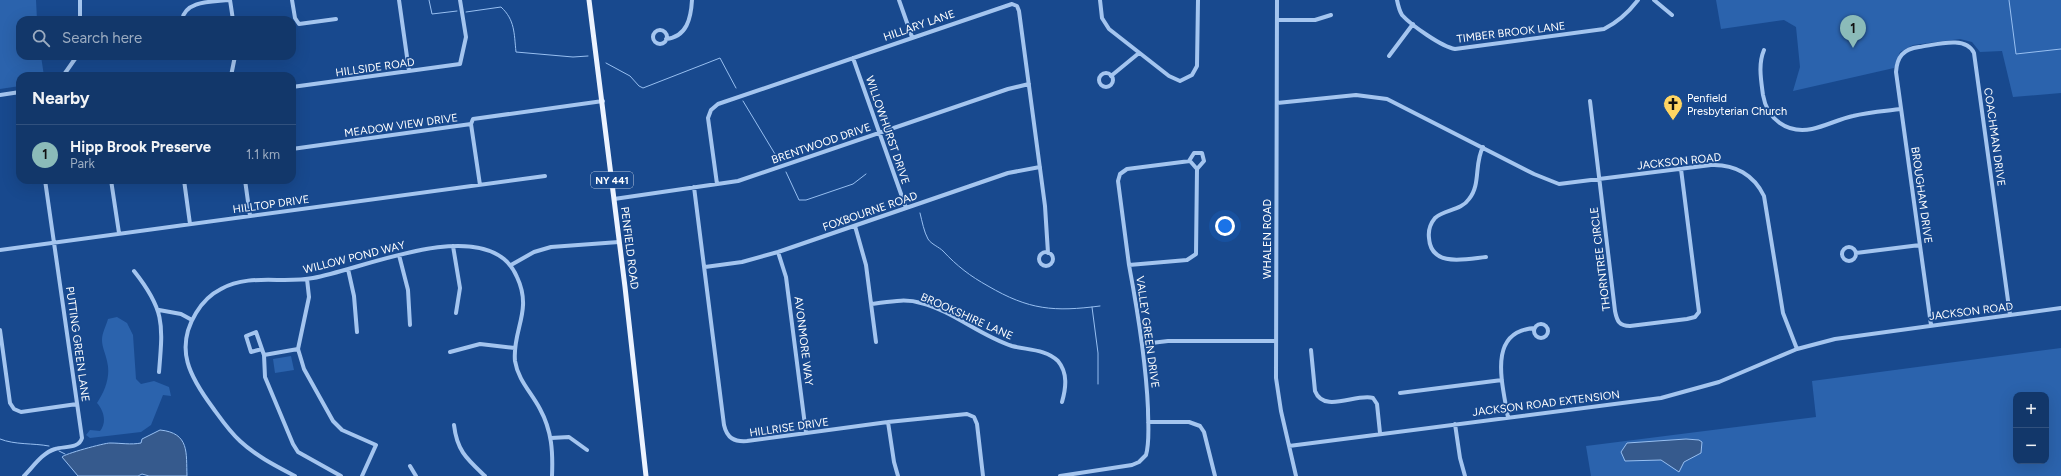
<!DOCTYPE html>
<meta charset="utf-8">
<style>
body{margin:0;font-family:Figtree,sans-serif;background:#1b3f70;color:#f1f3f6}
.controls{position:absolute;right:12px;bottom:12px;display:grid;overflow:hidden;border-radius:8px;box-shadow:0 4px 16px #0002}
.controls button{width:36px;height:36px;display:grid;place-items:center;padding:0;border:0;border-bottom:1px solid #31517e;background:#12376a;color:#f1f3f6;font:20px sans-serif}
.you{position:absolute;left:1225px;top:226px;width:14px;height:14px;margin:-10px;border:3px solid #fff;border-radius:50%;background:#1a73e8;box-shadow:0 0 0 6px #1a73e833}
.badge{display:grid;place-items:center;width:26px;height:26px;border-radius:50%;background:#8bbbb9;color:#111;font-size:13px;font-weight:700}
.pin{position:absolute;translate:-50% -33px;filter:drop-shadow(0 1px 2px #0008)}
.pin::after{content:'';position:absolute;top:21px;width:14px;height:12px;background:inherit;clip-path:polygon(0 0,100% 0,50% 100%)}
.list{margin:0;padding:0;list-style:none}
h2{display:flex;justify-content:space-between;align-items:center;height:52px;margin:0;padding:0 16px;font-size:17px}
h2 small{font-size:13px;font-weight:400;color:#9cacc1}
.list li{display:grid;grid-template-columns:26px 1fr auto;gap:12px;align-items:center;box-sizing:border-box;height:60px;padding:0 16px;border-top:1px solid #31517e}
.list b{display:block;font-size:15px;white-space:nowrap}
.list p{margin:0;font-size:13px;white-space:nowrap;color:#9cacc1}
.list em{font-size:13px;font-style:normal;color:#9cacc1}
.icon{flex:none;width:22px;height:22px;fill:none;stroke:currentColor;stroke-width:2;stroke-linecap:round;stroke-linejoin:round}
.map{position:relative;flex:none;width:2061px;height:476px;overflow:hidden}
.search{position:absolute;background:#12376a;box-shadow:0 4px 16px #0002;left:16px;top:16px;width:280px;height:44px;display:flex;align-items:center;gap:10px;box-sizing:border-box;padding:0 14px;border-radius:12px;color:#9cacc1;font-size:15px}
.panel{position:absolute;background:#12376a;box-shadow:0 4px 16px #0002;left:16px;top:72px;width:280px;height:112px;border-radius:12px}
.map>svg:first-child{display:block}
</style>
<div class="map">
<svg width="2061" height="476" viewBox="0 0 2061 476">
<rect width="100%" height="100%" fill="#18498e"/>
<path fill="#2b63ad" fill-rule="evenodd" d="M0,0H36L37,20H20V56H41L44,76H20V86L0,89Z
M1716,0H2061V93L2013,97L2002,51L1980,52L1972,42L1960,39L1913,45L1900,52L1894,68L1793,91L1800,67L1796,27L1784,20L1721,29Z
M117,317L127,323L133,335L136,379L141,384L154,381L169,387L171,396L163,395L151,425L141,432L90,438L86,435L90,430L100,431C107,422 104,411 97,403C105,391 111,376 107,361C106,355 102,347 102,340C102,333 106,326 108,319Z
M2061,348V476H1591L1586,446L1816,417L1812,381ZM2016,395H2046V461H2016Z
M291,356L294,370L275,373L273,359Z"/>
<path fill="#365a8d" stroke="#97bff1" d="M160,430C190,433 186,453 187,476H149L142,474L138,476H78L62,457C64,454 104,443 110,443C121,443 131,445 141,443L142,439Z
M1686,439L1699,440L1702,442L1701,453L1684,462L1679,472L1661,460L1625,461L1621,452L1627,443Z"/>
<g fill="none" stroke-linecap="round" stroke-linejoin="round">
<path stroke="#97bff1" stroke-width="1" d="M429,0L432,14L457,11
M2009,0L2016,54L2061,49
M466,12L501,7C515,20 514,33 516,52L573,57L588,56
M606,63L630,76L639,86L643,88L720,58L736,88
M743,101L778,159
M786,172L799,200H806L853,184L866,174
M920,213C922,221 924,232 928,239C931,244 939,247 943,251C957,266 970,276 988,286C1029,310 1054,312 1100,306
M1092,307L1098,353V384
M0,439C15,445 33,443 49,446
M59,451L65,454"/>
<path stroke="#a4c5ef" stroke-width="4" d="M230,0L233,20
M292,0L295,18L299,24L336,19
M399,0L409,71
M899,0L912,37
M1100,0L1102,18L1109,29L1169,76L1180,81L1192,75L1197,66L1198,0
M1277,0L1276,378L1281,411L1296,476
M1397,0C1398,5 1399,10 1402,15C1411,25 1442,47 1455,49L1604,29C1618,22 1628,13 1638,0
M1654,0L1672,15
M80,20V0
M182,20C185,0 213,2 229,0
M1277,20H1315L1331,15
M653 37a7 7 0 1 1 14 0a7 7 0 1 1-14 0Z
M666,39C687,37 691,18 692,0
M1764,50C1758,64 1761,80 1763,95C1767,119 1787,134 1812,129C1826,126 1839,119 1853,116C1868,112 1885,111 1901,109
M1389,56L1413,24
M853,58L906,208
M1099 80a7 7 0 1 1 14 0a7 7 0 1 1-14 0Z
M63,76L77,56
M231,76L235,56
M1111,76L1139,53
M292,87L460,64L466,37L460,0
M0,95L20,92
M1590,101L1615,311C1617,321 1619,326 1630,326L1687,319L1695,317L1699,312L1681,169
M1277,103L1356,95L1387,99L1534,174L1559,184L1711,165C1735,164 1754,175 1764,196L1783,313L1797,349
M1483,147C1474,163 1481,185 1469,199C1461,211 1445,209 1435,218C1430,224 1428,230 1429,238C1431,268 1466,259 1486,257
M292,149L471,124
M1189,161L1194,153H1202L1204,161L1197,169
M1190,161L1197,169L1196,254L1187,260L1129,265L1118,181L1120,174L1127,169Z
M111,180L119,233
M184,180L190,224
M245,180L250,216
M717,184L708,118L711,110L718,104L1012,4L1017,6L1019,11L1045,206L1048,253
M480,185L471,124L473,119L603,101
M694,187L724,425C727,438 734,442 747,441L888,422L967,414L974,417L977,424L983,476
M614,199L738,181L1008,89L1029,84
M855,226L866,265L876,342
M453,246L460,288L456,313
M1842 254a7 7 0 1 1 14 0a7 7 0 1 1-14 0Z
M0,250L545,176
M778,252L786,277L806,433
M1039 259a7 7 0 1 1 14 0a7 7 0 1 1-14 0Z
M1856,253L1920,245
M399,255L408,290L410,325
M511,265L534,252L551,247L619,242
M705,267L742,262L778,252L1008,173L1040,167
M348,269L354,296L357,332
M134,271C165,310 163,324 159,372
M307,279L309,297L298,349L304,369L333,421L342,430L376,445L362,476
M872,304C888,302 905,298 921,303C953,311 980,336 1012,346C1027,350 1046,349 1058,361C1068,373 1066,388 1062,402
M159,310L181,314L192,320
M1534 331a7 7 0 1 1 14 0a7 7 0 1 1-14 0Z
M1931,325L1896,72C1897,57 1903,49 1919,47C1935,45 1966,35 1974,53L2010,315
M0,330L10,403L14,409L21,412L77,404
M1143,344L1168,341H1275
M262,349L251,352L246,336L256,332L264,355
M298,349L264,355L265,377L293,444L298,452L341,476
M1311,350L1315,391C1324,414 1356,393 1373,398L1377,404L1380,433
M450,352L480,344L515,348
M1400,393L1502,380
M1508,418C1503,385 1486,331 1535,328
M888,422L894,462L898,476
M1148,422H1189L1200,426L1204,432L1215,476
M1455,424L1460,458L1465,476
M454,425C457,451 467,459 485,476
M551,438L569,437L587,450
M1289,446L1661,398L1719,382L1797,349L1835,339L2061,308
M410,466L416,476
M24,476C33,467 42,453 55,449C64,446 79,449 82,438L45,180
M295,476C276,466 256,456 240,441C229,431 221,419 213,408C190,377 174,349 196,313C202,303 211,294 221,289C249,273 283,284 313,278C362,269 461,224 504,259C510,264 514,270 517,277C533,311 512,330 515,361C518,380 531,392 540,409C552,431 553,452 552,476
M1060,476L1132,465L1139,462L1146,455C1150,441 1148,424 1148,409C1146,361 1138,313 1129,265"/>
<path stroke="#ecf3ff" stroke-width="5" d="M589,0L625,287L646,476"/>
</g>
<defs>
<g id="church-pin" transform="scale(1)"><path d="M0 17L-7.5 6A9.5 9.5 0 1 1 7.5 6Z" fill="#ffd562" stroke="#18498e"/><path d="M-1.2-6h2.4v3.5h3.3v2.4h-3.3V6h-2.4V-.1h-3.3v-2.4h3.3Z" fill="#111"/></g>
</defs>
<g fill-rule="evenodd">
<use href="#church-pin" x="1673" y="104"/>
</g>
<g text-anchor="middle" stroke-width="3.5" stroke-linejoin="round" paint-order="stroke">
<rect fill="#18498e" stroke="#bac8dd" stroke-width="1" x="591" y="172" width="42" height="16" rx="3"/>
<g font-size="10" font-weight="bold" fill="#fff">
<text x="612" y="184">NY 441</text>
</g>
<g font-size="11" fill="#fff" stroke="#18498e">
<text transform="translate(919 25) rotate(-19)" y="4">HILLARY LANE</text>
<text transform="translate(1511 32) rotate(-7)" y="4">TIMBER BROOK LANE</text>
<text transform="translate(375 67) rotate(-8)" y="4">HILLSIDE ROAD</text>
<text transform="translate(401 125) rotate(-8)" y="4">MEADOW VIEW DRIVE</text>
<text transform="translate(888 130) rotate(71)" y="4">WILLOWHURST DRIVE</text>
<text transform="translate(1995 137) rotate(82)" y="4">COACHMAN DRIVE</text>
<text transform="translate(821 143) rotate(-19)" y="4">BRENTWOOD DRIVE</text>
<text transform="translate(1679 161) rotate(-6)" y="4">JACKSON ROAD</text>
<text transform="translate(1922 195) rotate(82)" y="4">BROUGHAM DRIVE</text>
<text transform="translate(271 204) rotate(-8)" y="4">HILLTOP DRIVE</text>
<text transform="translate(870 211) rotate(-19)" y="4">FOXBOURNE ROAD</text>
<text transform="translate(1267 239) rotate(-90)" y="4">WHALEN ROAD</text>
<text transform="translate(630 248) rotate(83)" y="4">PENFIELD ROAD</text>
<text transform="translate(354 257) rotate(-14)" y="4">WILLOW POND WAY</text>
<text transform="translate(1600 259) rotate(-97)" y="4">THORNTREE CIRCLE</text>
<text transform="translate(1971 311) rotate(-7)" y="4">JACKSON ROAD</text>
<text transform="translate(967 316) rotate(24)" y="4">BROOKSHIRE LANE</text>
<text transform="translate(1148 332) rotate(82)" y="4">VALLEY GREEN DRIVE</text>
<text transform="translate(804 341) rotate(83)" y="4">AVONMORE WAY</text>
<text transform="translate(78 344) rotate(82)" y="4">PUTTING GREEN LANE</text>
<text transform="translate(1546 403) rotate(-7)" y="4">JACKSON ROAD EXTENSION</text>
<text transform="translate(789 427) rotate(-8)" y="4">HILLRISE DRIVE</text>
</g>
<g font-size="11" fill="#fff" stroke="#18498e" text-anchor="start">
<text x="1687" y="102">Penfield<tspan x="1687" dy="13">Presbyterian Church</tspan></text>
</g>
</g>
</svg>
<div class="controls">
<button>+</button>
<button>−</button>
</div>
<div class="you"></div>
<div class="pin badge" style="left:1853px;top:48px">1</div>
<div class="search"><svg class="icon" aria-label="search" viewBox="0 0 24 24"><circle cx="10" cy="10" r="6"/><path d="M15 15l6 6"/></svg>Search here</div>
<section class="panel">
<h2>Nearby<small></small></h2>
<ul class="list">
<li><span class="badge">1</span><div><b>Hipp Brook Preserve</b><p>Park</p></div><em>1.1 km</em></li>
</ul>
</section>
</div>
